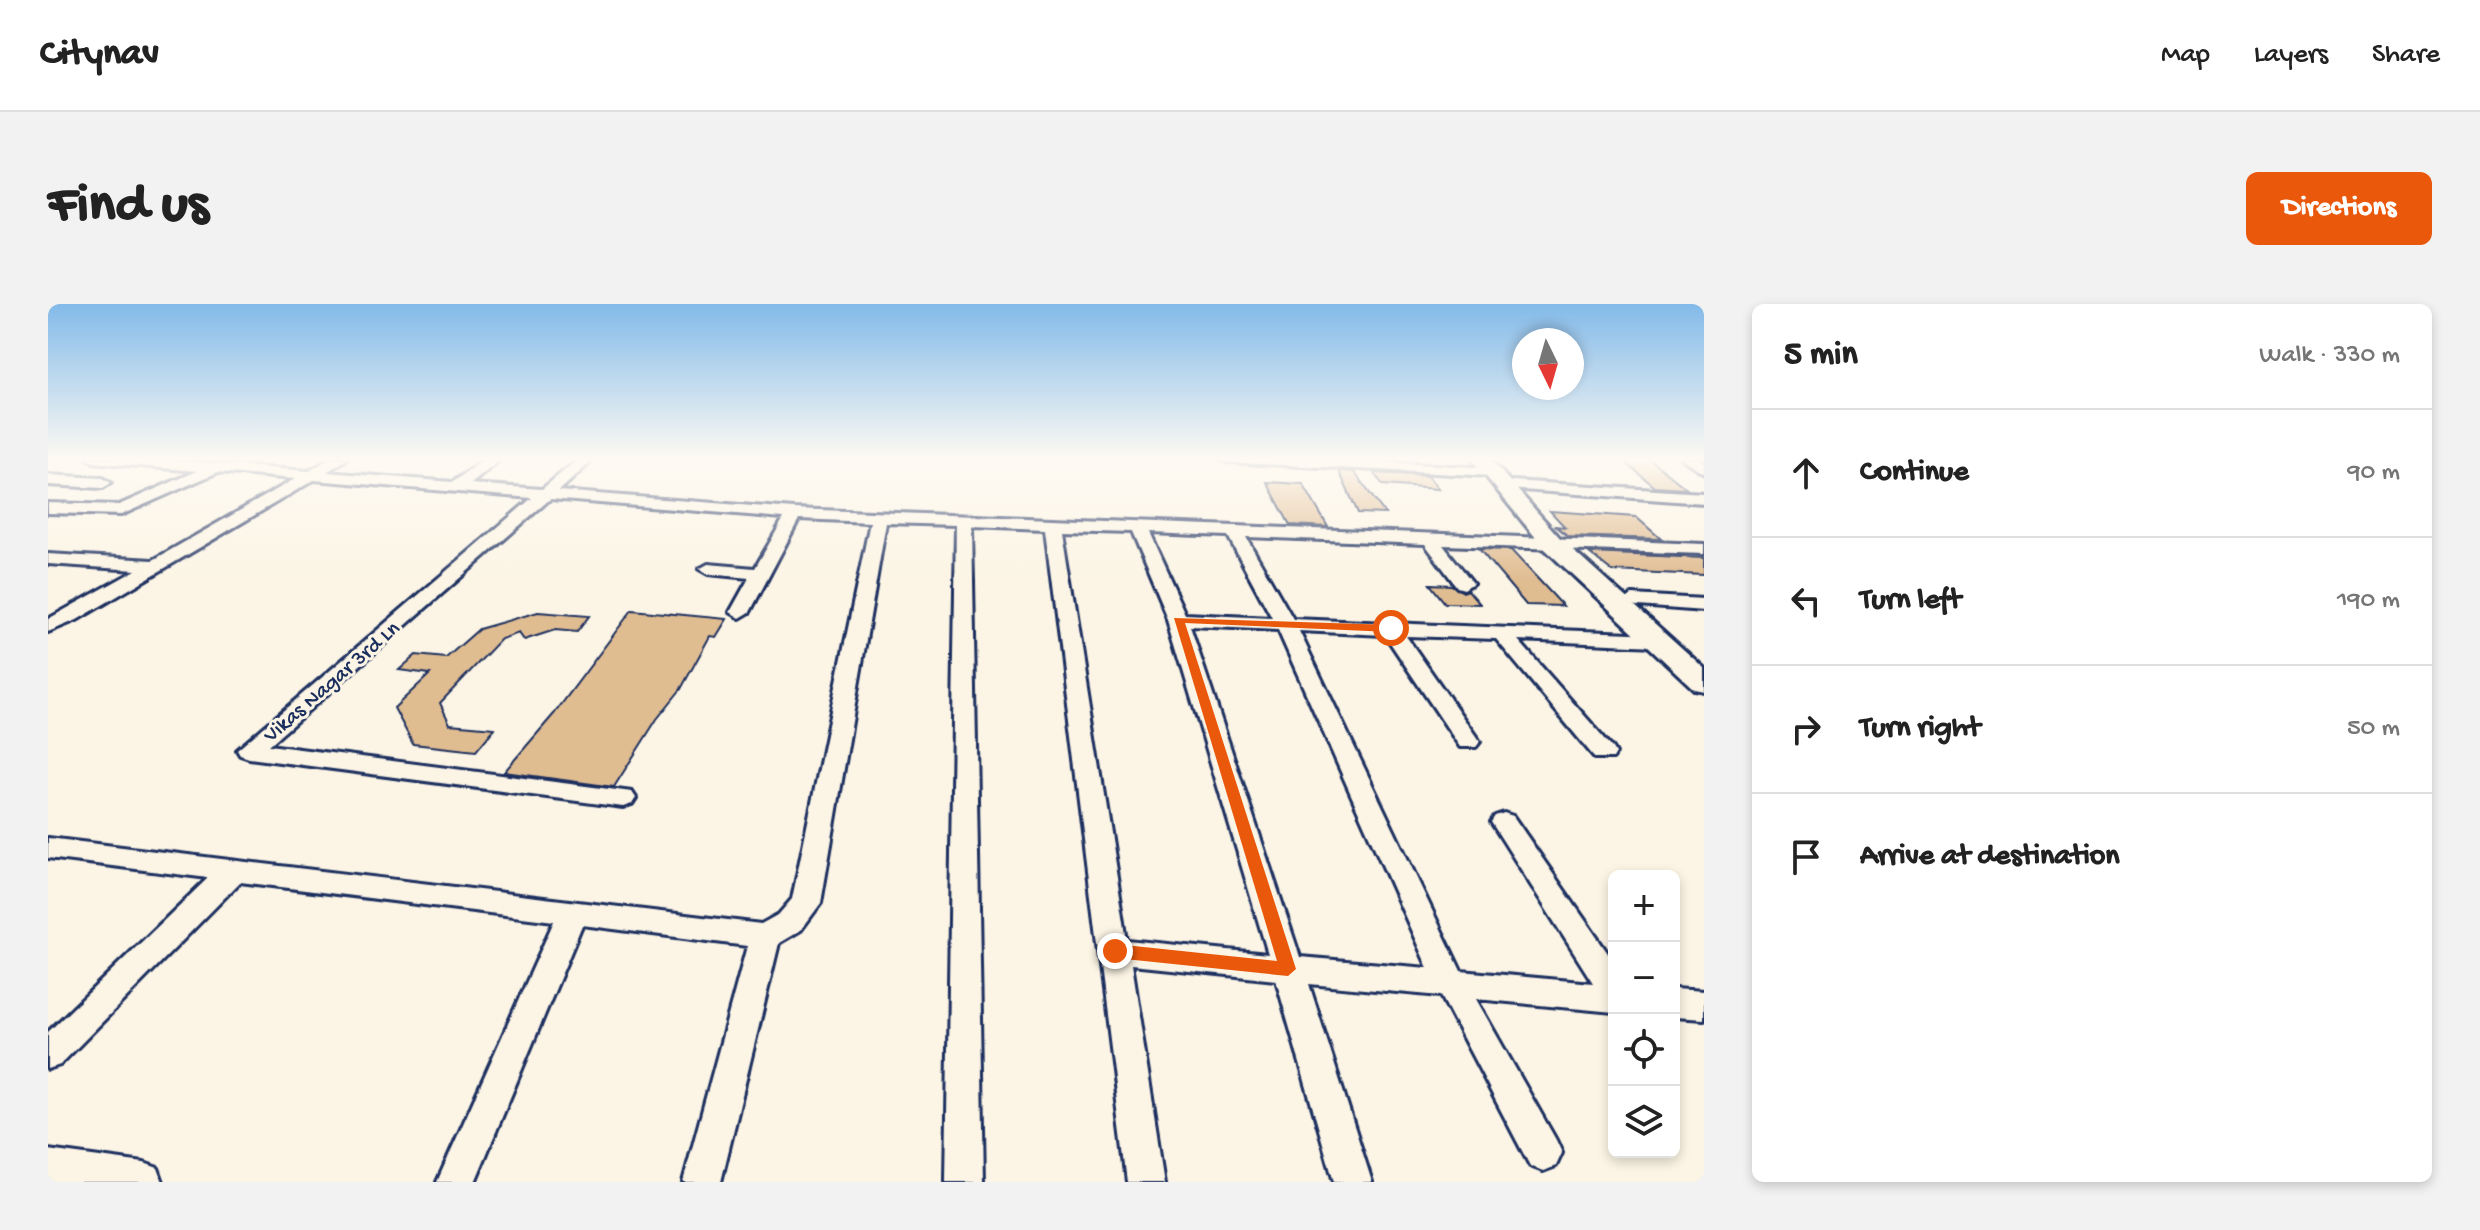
<!DOCTYPE html>
<meta charset="utf-8">
<style>
body{margin:0;font-family:"Gochi Hand",sans-serif;background:#f2f2f2;color:#222}
.controls{position:absolute;right:24px;bottom:24px;display:grid;overflow:hidden;border-radius:12px;box-shadow:0 4px 12px #0003}
.controls button{width:72px;height:72px;display:grid;place-items:center;padding:0;border:0;border-bottom:2px solid #e0e0e0;background:#fff;color:#222;font:40px sans-serif}
.compass{position:absolute;left:1464px;top:24px;width:72px;height:72px;border-radius:50%;background:#fff;box-shadow:0 4px 12px #0003;rotate:175deg}
.stop{position:absolute;width:24px;height:24px;margin:-18px;border:6px solid #ea580c;border-radius:50%;background:#fff}
.stop.end{background:#ea580c;border-color:#fff;box-shadow:0 2px 8px #0008}
.list{margin:0;padding:0;list-style:none}
h2{display:flex;justify-content:space-between;align-items:center;height:104px;margin:0;padding:0 32px;font-size:34px}
h2 small{font-size:26px;font-weight:400;color:#767676}
.list li{display:grid;grid-template-columns:52px 1fr auto;gap:24px;align-items:center;box-sizing:border-box;height:128px;padding:0 32px;border-top:2px solid #e0e0e0}
.list b{display:block;font-size:30px;white-space:nowrap}
.list em{font-size:26px;font-style:normal;color:#767676}
.icon{flex:none;width:44px;height:44px;fill:none;stroke:currentColor;stroke-width:2;stroke-linecap:round;stroke-linejoin:round}
.map{position:relative;flex:none;width:1656px;height:878px;overflow:hidden;border-radius:12px}
header{display:flex;align-items:center;gap:48px;box-sizing:border-box;height:112px;padding:0 40px;background:#fff;border-bottom:2px solid #e0e0e0}
header strong{font-size:38px}
nav{display:flex;gap:44px;margin-inline-start:auto;font-size:28px}
.intro{display:flex;align-items:center;justify-content:space-between;box-sizing:border-box;height:192px;padding:0 48px}
h1{margin:0;font-size:56px}
.button{padding:20px 36px;border-radius:12px;background:#ea580c;color:#fff;font-size:28px;font-weight:700}
main{display:flex;gap:48px;padding:0 48px}
aside{flex:1;background:#fff;border-radius:12px;box-shadow:0 4px 12px #0003}
.map>svg:first-child{display:block}
</style>
<header>
<strong>Citynav</strong>
<nav><a>Map</a><a>Layers</a><a>Share</a></nav>
</header>
<div class="intro"><h1>Find us</h1><a class="button">Directions</a></div>
<main>
<div class="map">
<svg width="1656" height="878" viewBox="0 0 1656 878">
<rect width="100%" height="100%" fill="#fcf5e5"/>
<filter id="ink" filterUnits="userSpaceOnUse"><feTurbulence type="fractalNoise" baseFrequency=".0125" numOctaves="2"/><feDisplacementMap in="SourceGraphic" scale="16" xChannelSelector="R" yChannelSelector="G"/><feConvolveMatrix kernelMatrix="1 2 1 2 8 2 1 2 1" color-interpolation-filters="sRGB"/></filter>
<g filter="url(#ink)">
<path fill="#e0bc91" stroke="#1b2f5e" stroke-width="2" d="M1572,154H1600L1639,185L1607,183Z
M1291,167L1306,168L1337,210L1310,209Z
M1326,169L1380,172L1390,185L1335,181Z
M1219,178L1255,180L1280,223L1242,221Z
M1502,207L1588,213L1613,235L1520,232L1508,222L1517,223Z
M1431,245L1463,246L1515,302L1478,301Z
M1541,249L1656,254V271L1564,267Z
M1382,280L1403,281L1415,288L1420,286L1432,300L1397,299Z
M584,306L679,315L668,333L662,332L633,385L609,415L566,483L456,468L506,410Z
M490,308L541,312L529,328L507,326L476,336L471,329L453,335L392,399L402,420L447,424L428,447L365,440L346,404L382,370L351,366L368,351L398,354L431,325Z"/>
<g fill="none" stroke-linecap="round" stroke-linejoin="round">
<g stroke="#1b2f5e" stroke-width="6">
<path id="minor" d="M39,154H96L261,167L283,154H300L279,168L405,178L438,154H454L423,180L494,185L532,154H547L511,187L746,205L1656,240V250L1395,241L1425,279L1416,285L1409,283L1377,240L1198,233L1245,315L1608,330L1618,336L1608,342L1470,336L1565,444L1568,449L1565,454H1547L1448,335L1358,332L1432,438L1428,443H1412L1337,331L1251,327L1413,667L1545,679L1443,518L1447,512L1456,509L1465,512L1566,658V708L1428,695L1508,836L1514,849L1508,862L1495,867L1482,862L1393,692L1261,680L1324,878H1286L1228,676L1083,661L1117,878H1079L997,225L924,222L936,878H898L908,221L838,219L773,599L753,626L731,639L673,878H635L699,642L534,621L427,878H389L506,617L192,578L12,761L0,765V728L160,574L0,554V534L713,620L731,610L744,595L822,218L751,215L702,308L692,314L682,308L701,274L660,270L651,265L660,260L707,264L736,214L502,195L221,441L584,488L588,494L584,500L575,503L201,454L192,451L189,446L484,194L266,176L29,316L0,328V315L88,266L0,260V250L105,256L247,175L170,168L73,211L0,209V199L71,201L149,167L46,158ZM1014,226L1083,228L1120,316L1220,650L1079,636ZM1100,229L1180,232L1224,314L1137,310ZM1142,322L1230,326L1380,664L1252,653Z
M1171,154H1254L1444,164L1451,168L1444,172L1178,158Z
M1633,154H1649L1656,158V169Z
M0,171L55,174L63,179L55,184L0,181Z
M1465,177L1656,189V199L1460,185V179Z
M1584,291L1656,295V307L1577,301L1574,297Z
M1626,685L1656,687V715L1626,713Z
M0,846L96,859L110,864L115,878H0Z"/>
</g>
<g stroke="#1b2f5e" stroke-width="6">
<path id="major" d="M1423,154H1441L1513,235L1656,364V387L1646,385L1497,245Z"/>
</g>
<use href="#minor" fill="#fcf5e5" fill-rule="evenodd"/>
<use href="#major" fill="#fcf5e5" fill-rule="evenodd"/>
</g>
</g>
<linearGradient id="sky" x2="0" y2="1"><stop stop-color="#83bae9"/><stop offset="0.56" stop-color="#fefaf3"/><stop offset="1" stop-color="#fefaf3" stop-opacity="0"/></linearGradient>
<rect width="1656" height="277" fill="url(#sky)"/>
<path fill="#ea580c" d="M1126,314L1343,321L1348,324L1343,328L1137,319L1248,665L1240,672L1067,654L1058,647L1067,640L1229,657Z"/>
<g text-anchor="middle" stroke-width="6" stroke-linejoin="round" paint-order="stroke">
<g font-size="22" fill="#1b2f5e" stroke="#fcf5e5">
<text transform="translate(282 376) rotate(-41)" y="8">Vikas Nagar 3rd Ln</text>
</g>
</g>
</svg>
<div class="controls">
<button>+</button>
<button>−</button>
<button><svg class="icon" aria-label="locate" viewBox="0 0 24 24"><circle cx="12" cy="12" r="6"/><path d="M12 2v4M12 18v4M2 12h4M18 12h4"/></svg></button>
<button><svg class="icon" aria-label="layers" viewBox="0 0 24 24"><path d="M12 4l9 5-9 5-9-5zM3 14l9 5 9-5"/></svg></button>
</div>
<svg class="compass" viewBox="-18 -18 36 36"><path d="M0-13l5 13h-10z" fill="#e53935"/><path d="M0 13l5-13h-10z" fill="#767676"/></svg>
<div class="stop" style="left:1343px;top:324px"></div>
<div class="stop end" style="left:1067px;top:647px"></div>
</div>
<aside>
<h2>5 min<small>Walk · 330 m</small></h2>
<ul class="list">
<li><svg class="icon" aria-label="ahead" viewBox="0 0 24 24"><path d="M12 20V5M6 11l6-6 6 6"/></svg><div><b>Continue</b></div><em>90 m</em></li>
<li><svg class="icon" aria-label="left" viewBox="0 0 24 24"><path d="M17 20v-9H6M10 6l-5 5 5 5"/></svg><div><b>Turn left</b></div><em>190 m</em></li>
<li><svg class="icon" aria-label="right" viewBox="0 0 24 24"><path d="M7 20v-9h11M14 6l5 5-5 5"/></svg><div><b>Turn right</b></div><em>50 m</em></li>
<li><svg class="icon" aria-label="arrive" viewBox="0 0 24 24"><path d="M6 21V4h12l-3 4 3 4H6"/></svg><div><b>Arrive at destination</b></div></li>
</ul>
</aside>
</main>
